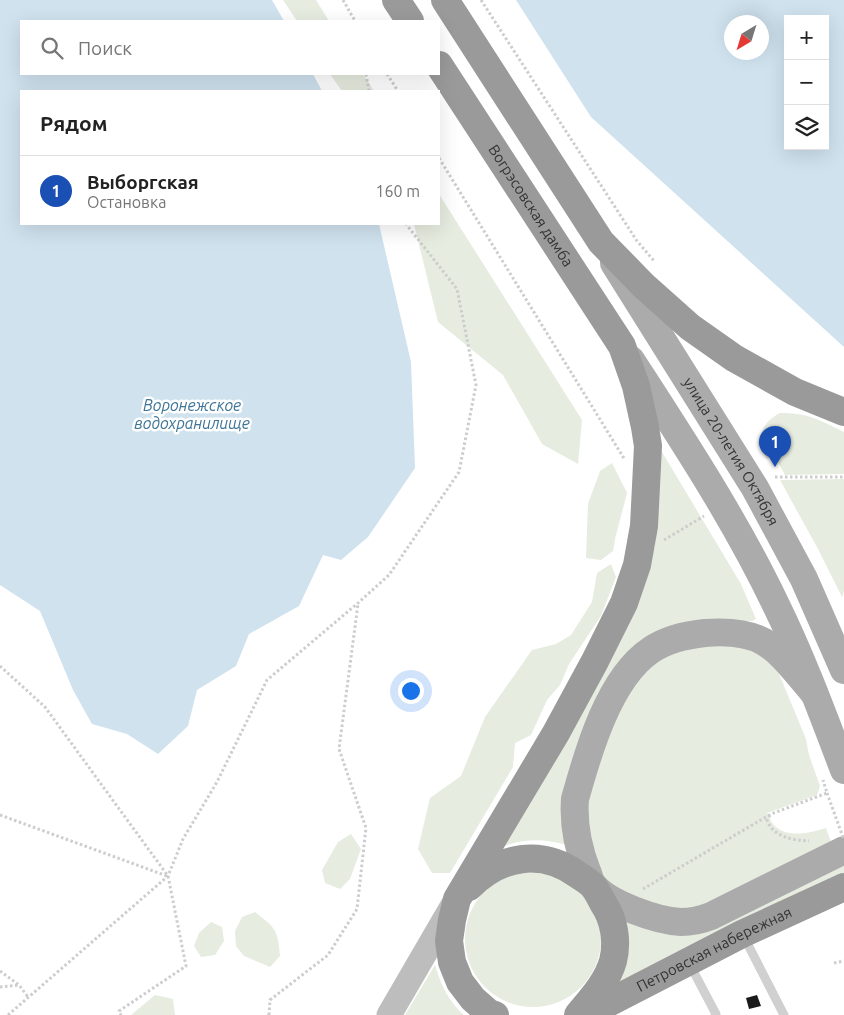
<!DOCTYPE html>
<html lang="ru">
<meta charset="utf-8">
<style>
body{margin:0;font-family:Ubuntu,sans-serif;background:#f2f2f2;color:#222}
.controls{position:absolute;right:15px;top:15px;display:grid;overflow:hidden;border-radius:0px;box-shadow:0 5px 20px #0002}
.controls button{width:45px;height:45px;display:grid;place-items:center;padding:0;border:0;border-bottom:1px solid #e0e0e0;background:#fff;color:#222;font:25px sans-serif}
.compass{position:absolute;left:724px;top:15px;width:45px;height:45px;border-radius:50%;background:#fff;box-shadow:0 5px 20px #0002;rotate:218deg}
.you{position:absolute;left:410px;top:690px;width:18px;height:18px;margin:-12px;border:4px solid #fff;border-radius:50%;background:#1a73e8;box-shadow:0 0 0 8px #1a73e833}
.badge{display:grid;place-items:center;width:32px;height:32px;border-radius:50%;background:#e63946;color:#fff;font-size:16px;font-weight:700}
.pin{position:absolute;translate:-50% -41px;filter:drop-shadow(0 1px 2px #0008)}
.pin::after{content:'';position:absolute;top:26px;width:18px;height:15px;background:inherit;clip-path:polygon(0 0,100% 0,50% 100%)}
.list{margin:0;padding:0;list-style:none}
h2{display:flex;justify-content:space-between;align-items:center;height:65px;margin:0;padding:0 20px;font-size:21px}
h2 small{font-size:16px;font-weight:400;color:#767676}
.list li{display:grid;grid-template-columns:32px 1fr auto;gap:15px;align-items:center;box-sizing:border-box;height:70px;padding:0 20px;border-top:1px solid #e0e0e0}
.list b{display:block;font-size:19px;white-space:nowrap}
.list p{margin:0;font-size:16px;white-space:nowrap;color:#767676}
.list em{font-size:16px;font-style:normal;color:#767676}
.icon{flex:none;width:28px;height:28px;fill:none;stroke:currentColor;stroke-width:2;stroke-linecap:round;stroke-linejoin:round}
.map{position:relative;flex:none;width:844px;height:1015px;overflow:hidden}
.search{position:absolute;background:#fff;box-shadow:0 5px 20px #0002;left:20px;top:20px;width:420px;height:55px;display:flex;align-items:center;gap:12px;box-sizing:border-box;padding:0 18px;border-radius:0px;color:#767676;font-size:19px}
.panel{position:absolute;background:#fff;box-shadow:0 5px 20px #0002;left:20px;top:90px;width:420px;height:135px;border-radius:0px}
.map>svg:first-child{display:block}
</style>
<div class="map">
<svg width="844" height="1015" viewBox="0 0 844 1015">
<rect width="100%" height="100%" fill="#fff"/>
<path fill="#e6ecdf" d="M283,0H316L329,21H297Z
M330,74H363L374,91H342Z
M439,194L582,420L578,464L542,444L503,375L438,322L414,224H439Z
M780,413C809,413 819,420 844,432V474L785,475L774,455L767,459L758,444C761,430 766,420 780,413Z
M659,447L741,584L756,619L752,621L709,622L645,642L567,845C545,839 524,838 502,847L646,581L655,545Z
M612,463L627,493L615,539L613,551L601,560L586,558L588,504L600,471Z
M844,479V591L842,597L818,549L780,480Z
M611,564L616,577L601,616L569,664L560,685L547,700L531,735L515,743L513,767L450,873H432L418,849L430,798L461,776L485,717L532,650L556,644L571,635L592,602L597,573Z
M711,644H740L775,664L806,739L809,755L820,786L817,795L767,813C769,816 770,821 773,824C786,839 810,833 826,828L832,845L708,910L647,908L607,881L595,865L583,832L596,754L639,675L668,654Z
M351,834L361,849L350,879L340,889L325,883L322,870L338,842Z
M844,863V876L608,990L619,913L642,924Z
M465 939a68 68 0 1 1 136 0a68 68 0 1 1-136 0Z
M255,912C275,928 278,929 280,956L270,967L244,956L236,946L235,931L242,917Z
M211,922L222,927L224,941L215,955L201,957L194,946L199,933Z
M435,965C441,985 449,1002 464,1015H405Z
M155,995L173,999L175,1015H131Z"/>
<path fill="#cfe2ee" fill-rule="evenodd" d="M0,0H272L284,21H21V74H313L322,91H21V224H379L411,362L415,468L368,537L341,560L323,555L299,606L249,634L236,666L197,690L188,726L158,754L127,734L92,724L73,690L40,611L0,585Z
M516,0H844V347L591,117ZM788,19H825V146H788ZM732,22H762V52H732Z"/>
<path fill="#1a1a1a" d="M757,995L761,1006L749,1009L746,998Z"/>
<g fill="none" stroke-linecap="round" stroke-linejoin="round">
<path stroke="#cdcdcd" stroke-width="3" stroke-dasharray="2.5 2.5" stroke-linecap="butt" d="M343,0L355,21
M481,0L637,241L655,262
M366,74L369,91
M387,74L398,91
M439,158L625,460
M775,477H844
M664,540L704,516
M0,666L45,707L168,876L186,966L119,1011L121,1015
M0,815L167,876
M770,815L767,820C773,837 792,840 809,841
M643,889L771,814L827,793L823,780
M834,963L844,961
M0,971L19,985L28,997
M0,987L19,985
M8,1015L168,876L183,839L217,782L267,680L358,603L389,575L459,472L476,385L457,289L406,224
M269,1015L270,1000L328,955L357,909L366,828L339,749L358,604"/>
<path stroke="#d0d0d0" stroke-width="9" d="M743,935L784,1015
M689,963L716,1014L715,1015"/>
<path stroke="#bdbdbd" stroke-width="25" d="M389,1015L453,905"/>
<g stroke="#ababab" stroke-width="28">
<path id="s1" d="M614,263L755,488L804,579L844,670"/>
<path d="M631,360C682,439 735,519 776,605C802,658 823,715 844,770"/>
<path d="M814,693C777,650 767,628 705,633C686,635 667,639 651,650C609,678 588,752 575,799C573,825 578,848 587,871C589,875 590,882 593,885C608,904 658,921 681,922C692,922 701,920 711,916L844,850"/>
</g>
<g stroke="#9a9a9a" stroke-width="28">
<path d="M396,0L410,21"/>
<path d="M445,0L601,242L644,286L690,327L734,358L795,392L844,412"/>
<path id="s2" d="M439,65L622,346L636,386L645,427L648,446L644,526L637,565L624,603L595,661L556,733L457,899L452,920L449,941L452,962L460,982L473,999L489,1013L495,1015"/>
<path d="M469,887C500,856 541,848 578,875C583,878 589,882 593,886C597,891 600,897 603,903C614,919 618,941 613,961C607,982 592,998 578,1015"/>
<path id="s3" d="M585,1015L742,934L844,887"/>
</g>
<path stroke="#cdcdcd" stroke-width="3" stroke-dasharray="2.5 2.5" stroke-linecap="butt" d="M827,793L844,840"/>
</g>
<g text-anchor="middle" stroke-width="5" stroke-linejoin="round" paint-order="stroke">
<g font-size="15" fill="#333" stroke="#fff">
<text dy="5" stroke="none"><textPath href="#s2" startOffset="168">Вогрэсовская дамба</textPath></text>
<text dy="5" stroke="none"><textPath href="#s1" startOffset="222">улица 20-летия Октября</textPath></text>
<text dy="5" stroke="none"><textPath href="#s3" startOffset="145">Петровская набережная</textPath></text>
</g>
<g font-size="16" font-style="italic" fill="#3f7597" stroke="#fff">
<text x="192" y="411">Воронежское<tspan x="192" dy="18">водохранилище</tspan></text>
</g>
</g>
</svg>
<div class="controls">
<button>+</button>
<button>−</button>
<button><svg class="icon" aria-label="layers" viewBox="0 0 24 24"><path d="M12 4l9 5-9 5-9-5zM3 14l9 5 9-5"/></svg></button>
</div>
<svg class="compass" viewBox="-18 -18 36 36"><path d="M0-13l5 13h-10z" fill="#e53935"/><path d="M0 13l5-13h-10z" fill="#767676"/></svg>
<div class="you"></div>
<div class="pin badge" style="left:775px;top:467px;background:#1a4fb4">1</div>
<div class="search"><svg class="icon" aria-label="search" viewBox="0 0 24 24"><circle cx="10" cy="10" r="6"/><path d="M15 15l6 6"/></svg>Поиск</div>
<section class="panel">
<h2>Рядом<small></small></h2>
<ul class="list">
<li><span class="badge" style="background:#1a4fb4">1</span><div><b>Выборгская</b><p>Остановка</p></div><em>160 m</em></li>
</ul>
</section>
</div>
